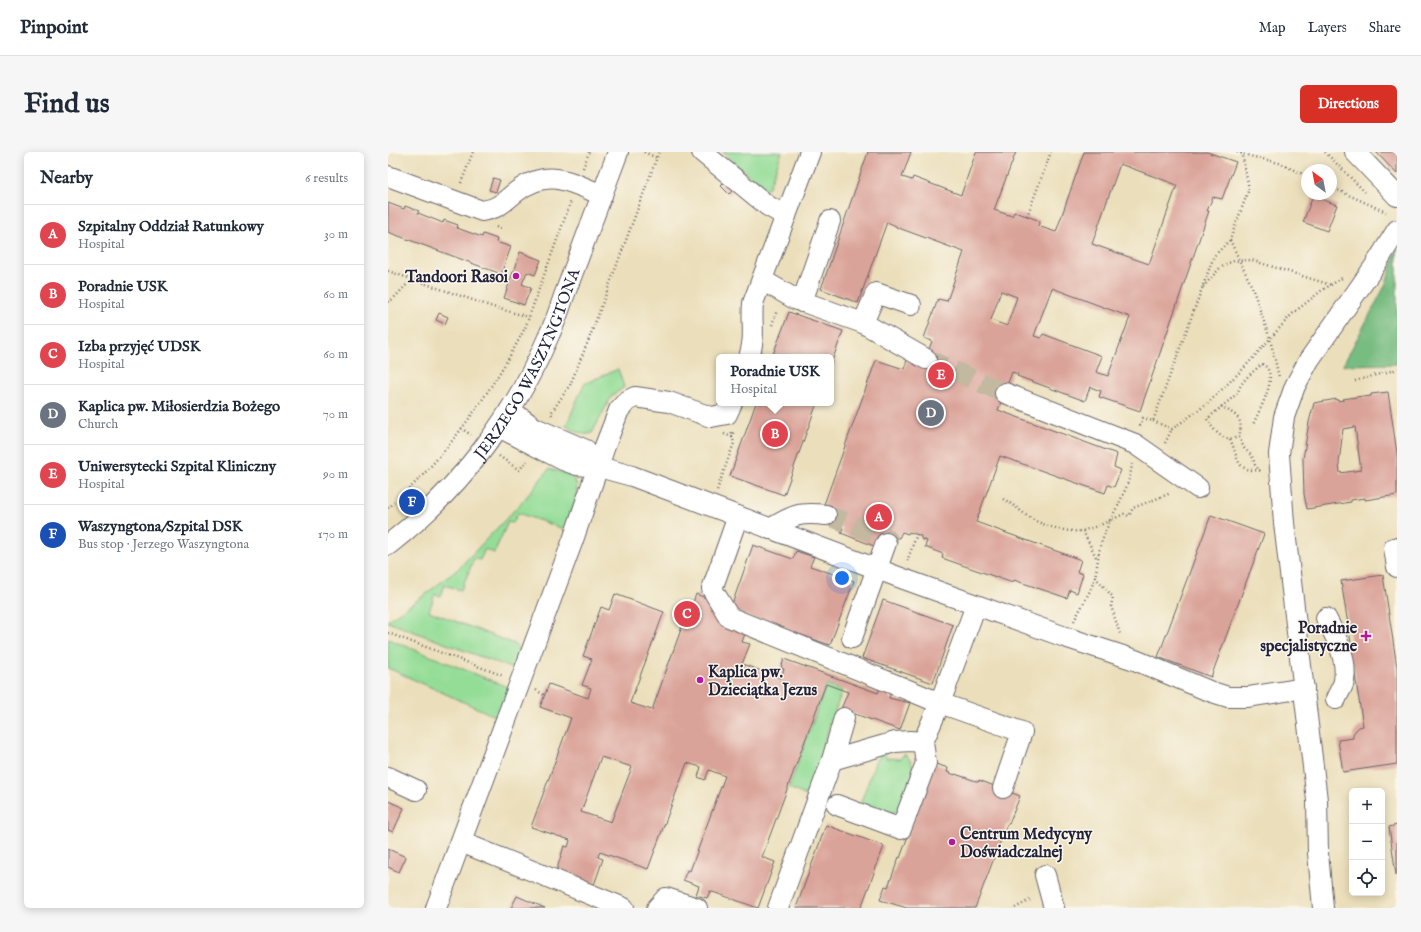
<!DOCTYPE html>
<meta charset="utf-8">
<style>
body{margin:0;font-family:"IM FELL English",serif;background:#f6f6f7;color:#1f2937}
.controls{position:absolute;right:12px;bottom:12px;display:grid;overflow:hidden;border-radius:6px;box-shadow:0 2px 10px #0003}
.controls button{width:36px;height:36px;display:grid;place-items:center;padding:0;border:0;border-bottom:1px solid #e0e1e3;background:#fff;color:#1f2937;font:20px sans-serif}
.compass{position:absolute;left:913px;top:12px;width:36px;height:36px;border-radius:50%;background:#fff;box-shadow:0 2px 10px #0003;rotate:328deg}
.you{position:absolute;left:454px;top:426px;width:14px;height:14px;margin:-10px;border:3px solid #fff;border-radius:50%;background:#1a73e8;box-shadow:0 0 0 6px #1a73e833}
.badge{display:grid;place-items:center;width:26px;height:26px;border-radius:50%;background:#d93025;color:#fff;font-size:13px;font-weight:700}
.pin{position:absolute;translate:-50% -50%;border:2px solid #fff;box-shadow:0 1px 4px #0006}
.popup{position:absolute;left:328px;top:202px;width:118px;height:52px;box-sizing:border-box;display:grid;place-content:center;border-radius:6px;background:#fff;filter:drop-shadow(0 1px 3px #0005);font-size:13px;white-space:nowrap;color:#747a83}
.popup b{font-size:15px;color:#1f2937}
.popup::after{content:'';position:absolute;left:50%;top:100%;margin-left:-8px;border:8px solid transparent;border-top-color:#fff}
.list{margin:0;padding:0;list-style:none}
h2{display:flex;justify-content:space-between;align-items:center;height:52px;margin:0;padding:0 16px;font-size:17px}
h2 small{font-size:13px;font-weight:400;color:#747a83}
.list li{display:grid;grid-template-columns:26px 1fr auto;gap:12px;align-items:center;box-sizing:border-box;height:60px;padding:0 16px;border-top:1px solid #e0e1e3}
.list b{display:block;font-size:15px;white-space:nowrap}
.list p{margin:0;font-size:13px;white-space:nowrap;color:#747a83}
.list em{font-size:13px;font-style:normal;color:#747a83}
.icon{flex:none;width:22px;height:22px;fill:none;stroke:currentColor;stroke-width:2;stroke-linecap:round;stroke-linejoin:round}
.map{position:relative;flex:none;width:1009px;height:756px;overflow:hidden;border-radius:6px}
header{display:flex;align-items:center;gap:24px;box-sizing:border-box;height:56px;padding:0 20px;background:#fff;border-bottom:1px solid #e0e1e3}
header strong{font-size:19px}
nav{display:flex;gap:22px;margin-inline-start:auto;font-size:14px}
.intro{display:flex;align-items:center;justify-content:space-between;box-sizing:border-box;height:96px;padding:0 24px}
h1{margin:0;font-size:28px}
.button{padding:10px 18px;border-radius:6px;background:#d93025;color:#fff;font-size:14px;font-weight:700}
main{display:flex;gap:24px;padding:0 24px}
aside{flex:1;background:#fff;border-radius:6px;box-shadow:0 2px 10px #0003}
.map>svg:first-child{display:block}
</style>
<header>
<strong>Pinpoint</strong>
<nav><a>Map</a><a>Layers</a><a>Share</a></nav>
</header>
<div class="intro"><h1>Find us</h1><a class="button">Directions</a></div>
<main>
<aside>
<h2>Nearby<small>6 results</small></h2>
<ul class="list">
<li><span class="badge" style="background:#e0444e">A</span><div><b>Szpitalny Oddział Ratunkowy</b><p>Hospital</p></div><em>30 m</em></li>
<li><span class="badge" style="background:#e0444e">B</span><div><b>Poradnie USK</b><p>Hospital</p></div><em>60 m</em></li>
<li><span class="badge" style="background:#e0444e">C</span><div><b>Izba przyjęć UDSK</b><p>Hospital</p></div><em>60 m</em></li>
<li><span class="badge" style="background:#6b7280">D</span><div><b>Kaplica pw. Miłosierdzia Bożego</b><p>Church</p></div><em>70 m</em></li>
<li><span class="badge" style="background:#e0444e">E</span><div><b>Uniwersytecki Szpital Kliniczny</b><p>Hospital</p></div><em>90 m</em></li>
<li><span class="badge" style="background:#1a4fb4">F</span><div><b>Waszyngtona/Szpital DSK</b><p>Bus stop · Jerzego Waszyngtona</p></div><em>170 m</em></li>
</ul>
</aside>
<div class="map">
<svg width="1009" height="756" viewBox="0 0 1009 756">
<rect width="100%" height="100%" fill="#fbf7ec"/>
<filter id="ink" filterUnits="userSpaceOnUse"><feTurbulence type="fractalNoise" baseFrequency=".025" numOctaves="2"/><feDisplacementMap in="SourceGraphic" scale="8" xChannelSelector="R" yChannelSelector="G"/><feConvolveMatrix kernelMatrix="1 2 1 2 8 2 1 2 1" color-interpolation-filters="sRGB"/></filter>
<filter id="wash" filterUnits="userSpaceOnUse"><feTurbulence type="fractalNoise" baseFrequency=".012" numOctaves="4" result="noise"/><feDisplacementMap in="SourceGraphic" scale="16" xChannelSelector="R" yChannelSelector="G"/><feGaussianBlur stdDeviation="0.9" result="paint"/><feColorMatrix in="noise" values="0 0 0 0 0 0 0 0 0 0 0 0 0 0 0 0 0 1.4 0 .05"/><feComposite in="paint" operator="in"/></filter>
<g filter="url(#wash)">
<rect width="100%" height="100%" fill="#ebdfbb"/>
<path fill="#94dd97" stroke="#5b8069" d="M335,0H394L381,35L377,38Z
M230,217L236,235L223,245L204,281C195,285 186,278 178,274L196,232Z
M161,317C168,319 179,321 185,326C196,336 181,366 176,377L130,361L125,371L120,370L106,401L97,397L92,408L86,407L73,438L56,433L52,444L47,442L41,459L126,492C135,500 131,507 128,518L0,470V468L34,445L70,417L136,348Z
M0,487L122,536L111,566L0,516Z
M438,533L454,539L435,593L440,594L423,646L401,636Z
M497,601L498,606L512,607L516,602C535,615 520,641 515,658L497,662L472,653L488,608L492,606L491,602Z"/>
<path fill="#77bc80" stroke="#4c6f5e" d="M1009,96V212L955,213L997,134Z"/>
<g id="blocks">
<path fill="#daa399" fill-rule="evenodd" d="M480,0H523L514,25L524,28L525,25L573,43L588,0H628L606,58L624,64L626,60L639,64L652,69L650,74L668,80L696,0H819L848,10L834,47L825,45L819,59H821L752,259L711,245L713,239L702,235L697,249L629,224L630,222L624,220L610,258L729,302L726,315L733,318L726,335L720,333L717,341L612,304L588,370L693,408L689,420L695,422L689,441L682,438L679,446L626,428L625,431L554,406L555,402L537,395L539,389L533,387V384L521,380L520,382L514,380L511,386L506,385L504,392L489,388L486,394L453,381L455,376L436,368L434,358L488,208L516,217L519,208L535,214L544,189L536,186L550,147L559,149L576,100L508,75V74L499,70L470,151L433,137ZM732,12L789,33L761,112L704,92ZM664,136L742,165L720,224L708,220L714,204L655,182L653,186L646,184ZM613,139L629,145L619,174L603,168Z
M988,0H1009V22Z
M105,26L112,28L108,40L101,38Z
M338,29L346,37L341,42L333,34Z
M925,44L949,53L939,79L915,70Z
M0,51L16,57L17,54L31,59L30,61L55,71L56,68L70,73L69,76L94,85L95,82L109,87L108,90L123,95L113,122L0,80Z
M132,100L153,108L147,123L139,120L134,132L143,136L136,153L116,146Z
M401,160L455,179L443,212V205H384Z
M51,161L60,165L57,172L48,168Z
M1000,240L1009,301V343L977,348V346L963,348V350L919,357L916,342L915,307L921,270L926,251L949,247V249L956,248L955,247L975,244V245L983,244V242ZM967,275L973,318L952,321L951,311L955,277Z
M368,251H429L396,343L342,324Z
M823,363L876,382L823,525L770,505Z
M365,393L405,407L408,399L426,405L422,414L466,429L442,493L342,458Z
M995,423L1009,515V612L955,620L950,588L965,586V582L968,578L971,575L975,574L966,516L958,498L964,497L953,429Z
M227,442L276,460L242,551L264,558L296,469H298L299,466L297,465L300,458L302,459L308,442L320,447L324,458L359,476L354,490L362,492L354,512L393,526L396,517L393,516L396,507L490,541L492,535L503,539L501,546L522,551L512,578L453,557L460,540L438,532L374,705L387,710L370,756L322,739L319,746L308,743L311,734L295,728L299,718L302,719L337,624L321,618L317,628L310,625L313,615L299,611L260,717L212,700L210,705L215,707L206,733L168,720L176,694L180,695L182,688L143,675L183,566L152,555L161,532L200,546L203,536L194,533L204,507L195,504L213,455L221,458ZM213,605L244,615L223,670L193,660Z
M495,448L565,473L545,531L474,506Z
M545,611L560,616L559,620L567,623V622L591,630V628L632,644L621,672H619L587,756H519L492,748L497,734L500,735L511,705L512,706L541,627Z
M0,649L16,656L5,680L0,678Z
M438,673L496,694L473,756H408Z
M1009,673V723H1008L1001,675Z
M0,697L18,705L11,720L0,715Z
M129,744L157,756H123Z"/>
</g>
</g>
<g filter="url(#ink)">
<use href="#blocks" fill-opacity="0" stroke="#686468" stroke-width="1"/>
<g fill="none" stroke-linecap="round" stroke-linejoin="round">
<path stroke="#c3b9a1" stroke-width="20" stroke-dasharray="20 10" stroke-linecap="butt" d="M538,207L617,241
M438,363L494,383L500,388L498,391"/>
<g stroke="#686468" stroke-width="22">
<g id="minor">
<path d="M314,0L380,54L398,64"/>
<path d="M967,0L1009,44"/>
<path d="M0,24L94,59C112,56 115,50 128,40C160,15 182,30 214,43"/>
<path d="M374,128L407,147L475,171L538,207"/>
<path d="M414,150L442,69"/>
<path d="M475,171L488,141L523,153"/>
<path d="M361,205C368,185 363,171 365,151L422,0"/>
<path d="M617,241L747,292L810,336"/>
<path d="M122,258L147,276L198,298L211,315"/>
<path d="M111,275L175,308L189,313L211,315L244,324L513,426L677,485L747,508L821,539L840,545H860L916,536"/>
<path d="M350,364L324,437L341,465L552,551L634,580L615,636"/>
<path d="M382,377C405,363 411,360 438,363"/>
<path id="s1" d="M0,393C71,338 127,264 162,181C169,167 173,151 179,136C196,91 213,45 230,0"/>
<path d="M1006,396L1009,415"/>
<path d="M938,466C948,485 960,507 956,529C955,535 950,541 948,547"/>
<path d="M464,486L498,391"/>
<path d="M444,608L507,590L522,589L535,590"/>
<path d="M0,625L28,638"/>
<path d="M449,653L513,677L538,611L535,590L552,551L588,453"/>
<path d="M73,690L236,756"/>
<path d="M657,723L666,756"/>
<path d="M48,756L185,388L217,294L231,258L239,249L247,245L281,250L323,265L339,262L344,251"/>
<path d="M269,756L278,746L309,756"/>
<path d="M390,756L444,608L456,566"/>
<path d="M935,756L930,701L929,648L896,371L891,302L896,265L907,234L921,208L986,115L1009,78"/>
</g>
</g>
<path stroke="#686468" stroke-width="2.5" stroke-dasharray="1 3" stroke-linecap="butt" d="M256,0L269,6
M853,0L854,2L891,11L919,24
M937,0L977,40
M195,16L201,0
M73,31L85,0
M943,35L998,60
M639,64L663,0
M108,75L114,77
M842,88L864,135L882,187L891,225
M0,119L108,156L141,165
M815,135L831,117L838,112L846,109L863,108L943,133
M0,150L5,147L23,128
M384,173L389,158
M967,229L1006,218L1009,216
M833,254C848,264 856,264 851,285C835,291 826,279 819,267L850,241C852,229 866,219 874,212C894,222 870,259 865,273
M164,263L163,261L182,233L201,187L271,0
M765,269L784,277L819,252L856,216L904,162L933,139L954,126
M752,274L755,266L765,269L826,104L842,88L861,37L854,2L848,0
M73,276L83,283
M336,282L344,285L346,278
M851,285L856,296L861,301L865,306L867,313L872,319
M842,287C852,308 846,320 875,318
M777,291L784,277
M111,304L131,318L139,309
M329,338L346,291L343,279
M615,347C627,353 636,363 648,369C660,375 684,382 696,378C710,375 723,368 736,362L741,364L745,356L783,341
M0,356C54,311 105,238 137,176L183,49
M695,379L709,407
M519,409L529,382
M707,425L725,445L723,454L732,482L731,484
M686,469C693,455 703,440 707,425C710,412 710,398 715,386C724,360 741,340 744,312
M0,481L116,524
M148,538L156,543
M627,756L644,747"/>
<use href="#minor" stroke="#fff" stroke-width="20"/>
</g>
</g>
<g fill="#b5179e" stroke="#fbf7ec" stroke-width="1.5">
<circle cx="128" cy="124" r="4"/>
<path d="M976 478h4v4h4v4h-4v4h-4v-4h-4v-4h4z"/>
<circle cx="312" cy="528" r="4"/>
<circle cx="564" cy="690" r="4"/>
</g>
<g text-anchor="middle" stroke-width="3" stroke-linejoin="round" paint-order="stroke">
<g font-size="16" font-weight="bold" fill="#22223b" stroke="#fbf7ec" text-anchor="end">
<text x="120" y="130">Tandoori Rasoi</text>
<text x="969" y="481">Poradnie<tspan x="969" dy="18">specjalistyczne</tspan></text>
<text x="320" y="525" text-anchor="start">Kaplica pw.<tspan x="320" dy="18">Dzieciątka Jezus</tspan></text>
<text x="572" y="687" text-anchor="start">Centrum Medycyny<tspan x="572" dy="18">Doświadczalnej</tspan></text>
</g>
<g font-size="16" fill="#22223b" stroke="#fbf7ec">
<text dy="6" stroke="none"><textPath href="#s1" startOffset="232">JERZEGO WASZYNGTONA</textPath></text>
</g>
</g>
</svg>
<div class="controls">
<button>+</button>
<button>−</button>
<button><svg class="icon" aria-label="locate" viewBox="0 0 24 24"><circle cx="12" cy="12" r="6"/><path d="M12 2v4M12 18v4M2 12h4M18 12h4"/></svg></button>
</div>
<svg class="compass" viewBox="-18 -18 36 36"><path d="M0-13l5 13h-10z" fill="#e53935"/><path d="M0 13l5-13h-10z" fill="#747a83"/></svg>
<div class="you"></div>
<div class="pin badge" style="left:491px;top:365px;background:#e0444e">A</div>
<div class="pin badge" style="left:387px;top:282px;background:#e0444e">B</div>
<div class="popup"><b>Poradnie USK</b>Hospital</div>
<div class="pin badge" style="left:299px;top:462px;background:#e0444e">C</div>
<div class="pin badge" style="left:543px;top:261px;background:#6b7280">D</div>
<div class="pin badge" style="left:553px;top:223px;background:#e0444e">E</div>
<div class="pin badge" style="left:24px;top:350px;background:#1a4fb4">F</div>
</div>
</main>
